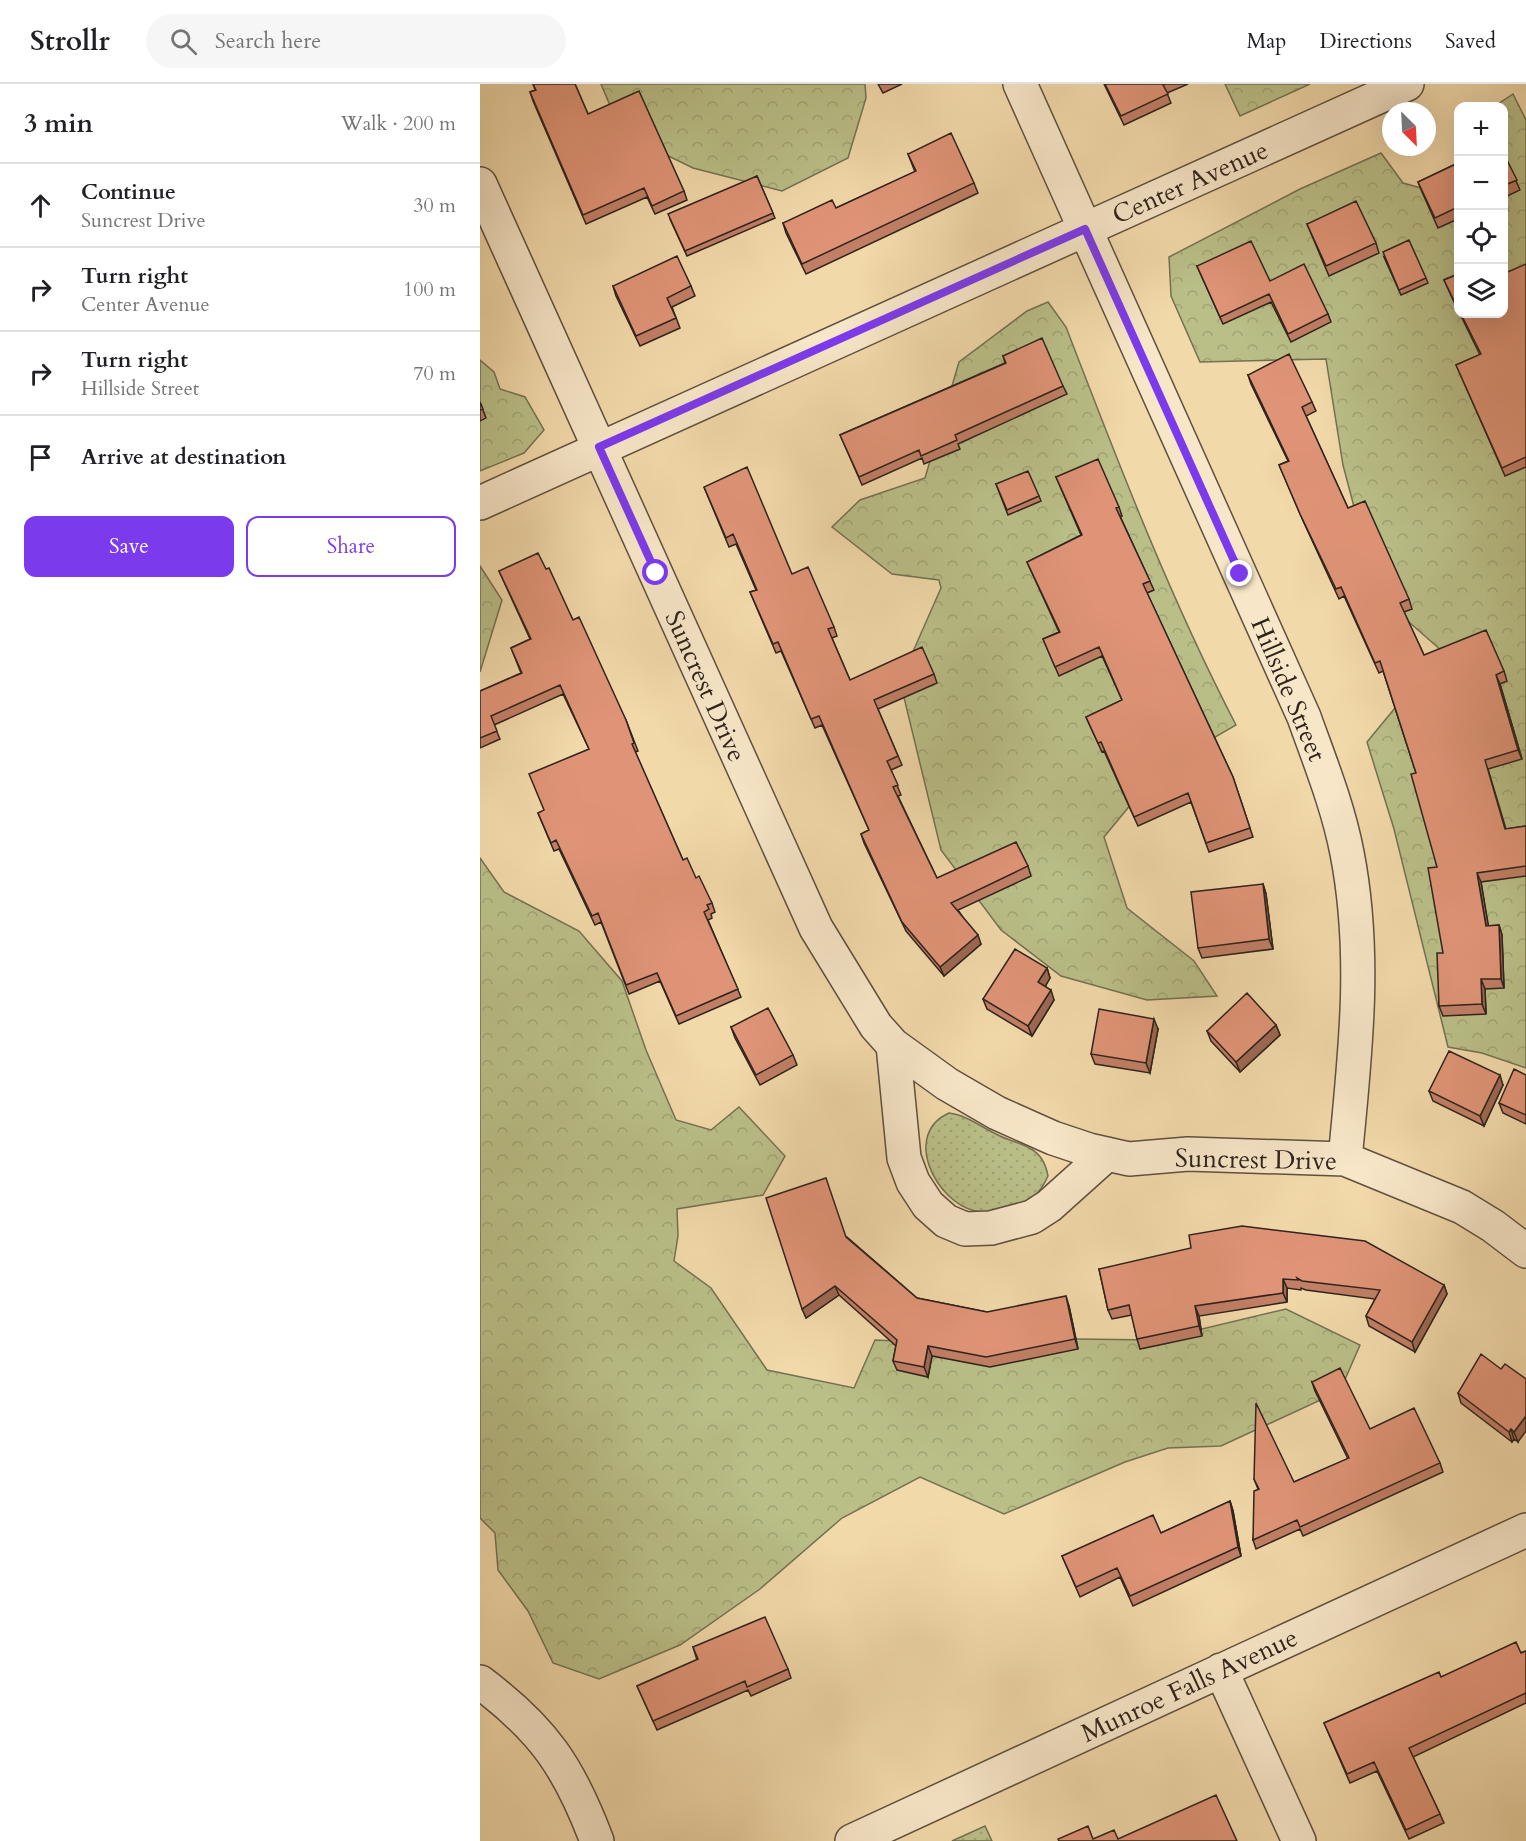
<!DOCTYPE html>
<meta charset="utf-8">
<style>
body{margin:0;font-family:Cardo,serif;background:#f6f6f6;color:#202124}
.controls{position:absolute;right:18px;top:18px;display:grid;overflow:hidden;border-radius:12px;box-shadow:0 6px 24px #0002}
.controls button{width:54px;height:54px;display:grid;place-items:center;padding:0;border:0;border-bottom:2px solid #e0e0e0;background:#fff;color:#202124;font:30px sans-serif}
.compass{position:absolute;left:902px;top:18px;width:54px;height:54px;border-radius:50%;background:#fff;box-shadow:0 6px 24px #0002;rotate:156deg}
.stop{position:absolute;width:18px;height:18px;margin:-14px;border:4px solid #7c3aed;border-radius:50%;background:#fff}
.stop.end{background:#7c3aed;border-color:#fff;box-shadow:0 2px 6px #0008}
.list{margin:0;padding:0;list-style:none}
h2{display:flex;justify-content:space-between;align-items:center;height:78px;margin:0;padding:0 24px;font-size:26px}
h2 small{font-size:20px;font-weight:400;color:#757577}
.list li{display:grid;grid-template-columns:39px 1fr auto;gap:18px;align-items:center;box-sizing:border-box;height:84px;padding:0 24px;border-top:2px solid #e0e0e0}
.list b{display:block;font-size:22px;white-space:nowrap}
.list p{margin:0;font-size:20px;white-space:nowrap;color:#757577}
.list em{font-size:20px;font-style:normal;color:#757577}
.actions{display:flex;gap:12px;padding:18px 24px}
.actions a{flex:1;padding:14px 0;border:2px solid #7c3aed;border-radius:12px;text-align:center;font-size:21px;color:#7c3aed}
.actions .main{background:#7c3aed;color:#fff}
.icon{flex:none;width:33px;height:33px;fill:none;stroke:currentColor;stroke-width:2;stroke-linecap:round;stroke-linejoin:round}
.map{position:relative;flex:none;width:1046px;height:1757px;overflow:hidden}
header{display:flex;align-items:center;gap:36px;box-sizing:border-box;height:84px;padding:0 30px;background:#fff;border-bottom:2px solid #e0e0e0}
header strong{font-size:28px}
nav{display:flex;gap:33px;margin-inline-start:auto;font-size:21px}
.search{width:420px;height:54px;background:#f6f6f6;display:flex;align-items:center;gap:15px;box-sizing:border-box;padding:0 21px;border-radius:33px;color:#757577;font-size:22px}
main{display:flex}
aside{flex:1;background:#fff}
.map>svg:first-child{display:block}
</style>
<header>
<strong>Strollr</strong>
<div class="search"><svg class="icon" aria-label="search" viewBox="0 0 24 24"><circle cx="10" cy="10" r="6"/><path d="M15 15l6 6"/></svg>Search here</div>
<nav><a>Map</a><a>Directions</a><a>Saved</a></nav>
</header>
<main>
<aside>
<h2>3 min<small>Walk · 200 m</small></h2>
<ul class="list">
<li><svg class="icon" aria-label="ahead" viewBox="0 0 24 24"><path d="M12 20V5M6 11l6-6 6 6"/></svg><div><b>Continue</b><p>Suncrest Drive</p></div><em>30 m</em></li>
<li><svg class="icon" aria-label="right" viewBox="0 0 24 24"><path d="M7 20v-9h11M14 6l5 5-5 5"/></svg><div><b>Turn right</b><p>Center Avenue</p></div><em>100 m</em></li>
<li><svg class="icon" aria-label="right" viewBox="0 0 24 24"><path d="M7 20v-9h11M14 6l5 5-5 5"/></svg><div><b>Turn right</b><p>Hillside Street</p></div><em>70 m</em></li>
<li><svg class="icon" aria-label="arrive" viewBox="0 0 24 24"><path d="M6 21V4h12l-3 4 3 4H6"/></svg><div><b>Arrive at destination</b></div></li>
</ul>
<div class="actions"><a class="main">Save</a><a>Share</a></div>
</aside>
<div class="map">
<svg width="1046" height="1757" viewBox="0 0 1046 1757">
<defs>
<pattern id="grass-dots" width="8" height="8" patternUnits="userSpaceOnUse" patternTransform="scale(1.5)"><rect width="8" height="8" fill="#babf88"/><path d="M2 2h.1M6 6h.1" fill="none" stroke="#a0a475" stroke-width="1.8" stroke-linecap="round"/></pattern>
<pattern id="forest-crowns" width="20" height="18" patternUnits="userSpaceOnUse" patternTransform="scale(1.5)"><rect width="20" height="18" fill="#babf88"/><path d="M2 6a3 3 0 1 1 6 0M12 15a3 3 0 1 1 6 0" fill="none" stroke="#a0a475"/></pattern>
</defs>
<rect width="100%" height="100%" fill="#f2d9aa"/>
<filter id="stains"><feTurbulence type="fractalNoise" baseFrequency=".00333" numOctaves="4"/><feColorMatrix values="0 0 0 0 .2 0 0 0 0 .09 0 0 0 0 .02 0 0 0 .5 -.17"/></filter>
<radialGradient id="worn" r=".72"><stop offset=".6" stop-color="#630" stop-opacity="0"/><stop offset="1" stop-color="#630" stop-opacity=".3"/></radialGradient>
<path fill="url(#grass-dots)" stroke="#747152" stroke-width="1.5" d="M469,1029C487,1031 504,1045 520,1052C530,1057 542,1059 551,1065C562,1071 566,1081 568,1092C560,1110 550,1119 531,1123C519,1127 507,1130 495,1127C455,1117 422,1050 469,1029Z
M505,1742L512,1757H472Z"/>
<path fill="url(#forest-crowns)" stroke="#747152" stroke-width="1.5" d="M121,0H385L386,14L368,74L302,107L213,84L176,66L129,19Z
M745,0H830L760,32Z
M1033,10L1046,36V984L1002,969L968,963L914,745L887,658L962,567L897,510L863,381L846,275L720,278L691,212L689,173L820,105L901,69L923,99L978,114V230H1024V126L1028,127L1024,96V22H1015Z
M568,218L586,243C638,378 689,512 756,641L680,685L624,753L647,824L714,877L737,912L667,916L581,892L521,846L461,766L420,597L461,504L459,496L412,490L352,443L380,416L445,394L479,278L547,227Z
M0,276L14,288L20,305L45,313L64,346L44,369L0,387Z
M0,482L22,516L0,588Z
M0,774L24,808L99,847L142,897L166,966L196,1036L231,1046L259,1023L305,1072L283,1111L197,1125L198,1152L194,1177L231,1204L287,1286L374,1304L395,1256L507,1261L526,1254L676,1256L806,1225L880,1261L860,1307L741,1362L688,1364L645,1378L524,1430L440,1393L362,1434L280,1505L200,1561L119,1595L73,1579L48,1527L18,1486L15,1449L0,1434Z"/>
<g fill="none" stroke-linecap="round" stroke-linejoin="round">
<g stroke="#5f5040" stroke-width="36">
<path id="minor" d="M540,0L824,633C840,678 858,722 867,769C887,871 875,972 865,1075
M0,100L336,844L396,942L413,961L467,1000L517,1029L573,1054L609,1066L649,1075L708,1070L865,1075L982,1123L1013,1142L1046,1167
M0,419L927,0
M413,961L424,1074L433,1098L448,1121L466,1137L485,1145L511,1144L552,1133L569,1122L627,1070
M741,1586L819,1757
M0,1598C64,1646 89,1683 117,1757
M372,1757L1046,1446"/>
</g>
<use href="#minor" stroke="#f7e6c8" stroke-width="33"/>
</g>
<path fill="#c17f66" stroke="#2e231c" stroke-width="1.5" d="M53,0H95L108,30L204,107L207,116L175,130L167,113L106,140L53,17L50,8L55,6Z
M398,0H422L403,9Z
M624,0H708L687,9L691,19L644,41Z
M1023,68L1040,106L1023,114Z
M428,70L494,99L498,109L326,190L306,149L303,139L356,124L435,88Z
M978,79V135L958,144L942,108L938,98Z
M277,92L295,134L207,172L190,135Z
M827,140L896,159L899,169L849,192Z
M904,173L946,194L948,199L921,211Z
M1046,180V383L1025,392L976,281L1000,271L980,230H1023Z
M717,182L790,197L848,230L851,238L811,258L791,218L743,240Z
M978,190V227L964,196Z
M133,202H211L215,212L192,223L200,244L160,262L136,212Z
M523,272L583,302L587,310L478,360L480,365L444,380L442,374L382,401L360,351L525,279Z
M768,291L832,318L836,327L826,332L868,424L929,515L932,525L924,528L944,571L1024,587L1027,597L1020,600L1042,675L1008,685L1026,745L1046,742V792L1001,798L1008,842L1019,841L1022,851L1024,904L1005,905L1006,930L963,932L959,922L963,869L957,783L936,689L903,587L899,589L864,512L859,515L824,439L799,381L808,377L771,300Z
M0,318L6,334L0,337Z
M576,393L639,423L642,432H640L674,506L667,509L753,693L773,753L729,768L711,718L658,742L624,667L622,668L606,633L642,616L622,572L579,592L563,555L579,548L547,478L601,451Z
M516,400L559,412L561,417L528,431Z
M224,403L312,490L354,543L357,552L352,554L370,596L454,590L457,599L398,625L422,681L411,686L421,711L418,712L457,794L548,782L551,792L478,826L501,860L464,892L426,847L384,759L381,750L389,746L342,641L335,644L301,567L296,569L270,508L276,506L256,460L249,463Z
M66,485L146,636L158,667L155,668L203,776L232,819L235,828L231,830L232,834L228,836L261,913L199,940L180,897L149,910L121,838L115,841L79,765L74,767L58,729L64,727L109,665L83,610L14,641L20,655L0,664V607L41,589L31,564L50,555L19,487Z
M783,800L786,810L793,865L722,874L718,864Z
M567,884L570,894L565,903L574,916L552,952L507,925L503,915Z
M796,941L800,951L760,988L731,957L727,947Z
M251,943L313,971L317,981L280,1001L255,954Z
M678,945L670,989L615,980L611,970Z
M1046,991V1040L1023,1029L1019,1019Z
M1023,1001L1004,1042L953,1017L949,1007Z
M367,1153L437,1214L507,1228L589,1222L598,1265L510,1283L452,1272L448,1293L417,1286L413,1277L416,1262L359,1211L326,1234Z
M619,1185L964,1201L967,1210L935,1268L889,1242L886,1232L895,1215L826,1206L821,1204V1206L807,1204V1218L719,1232L722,1252L660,1265L657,1255L652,1231L632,1235L628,1226Z
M1021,1285L1038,1358L1034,1355L1032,1358L981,1319L978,1309Z
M832,1298L890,1345L960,1379L963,1388L823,1452L820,1445L776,1465L773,1456L778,1405L774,1395L814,1398L868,1375L835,1307Z
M750,1417L753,1427L761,1472L653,1522L640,1493L600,1513L582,1472L681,1449Z
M213,1563L308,1585L311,1594L271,1612L268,1606L177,1646L157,1602L217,1576Z
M1046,1567V1619L933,1673L960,1730L964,1739L929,1755L897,1687L870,1699L844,1639L961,1593Z"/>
<path fill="#9d6853" stroke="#2e231c" stroke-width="1.5" d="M1016,591L1020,600L1042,675L1038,666Z
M997,789L1001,798L1010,851L1006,842Z
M783,800L786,810L793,865L789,855Z
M1019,841L1022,851L1024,904L1021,895Z
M498,851L501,860L464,892L460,883Z
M567,884L570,894L562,908L558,898Z
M1001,895L1005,905L1006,930L1002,920Z
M571,906L574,916L552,952L548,942Z
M674,935L678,945L670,989L666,979Z
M796,941L800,951L760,988L756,978Z
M1020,991L1023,1001L1004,1042L1000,1032Z
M803,1195L807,1204V1218L803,1209Z
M964,1201L967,1210L935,1268L932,1258Z
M355,1202L359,1211L326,1234L322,1225Z
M586,1212L589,1222L598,1265L595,1255Z
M715,1222L719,1232L722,1252L719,1242Z
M448,1262L452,1272L448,1293L444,1283Z
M1046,1332V1347L1038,1358L1034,1348Z
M1031,1345L1034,1355L1032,1358L1029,1348Z
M750,1417L753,1427L761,1472L758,1463Z"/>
<path fill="#e09477" stroke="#2e231c" stroke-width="1.5" d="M53,0H95L108,30L159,7L204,107L172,122L164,104L103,131L50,8L56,6Z
M625,0H685L683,1L688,10L641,32Z
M471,49L494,99L322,180L303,139L352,116L356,124L436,87L428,70Z
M1023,68L1037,96L1023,102Z
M978,79V123L955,134L938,98Z
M277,92L293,129L205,167L188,130Z
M876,117L896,159L846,182L827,140Z
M929,156L946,194L919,206L903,168Z
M771,157L790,197L824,180L848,230L808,250L789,210L740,233L717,182Z
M197,172L211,202L187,214L196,234L156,252L133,202Z
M1046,180V373L1022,384L976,281L1001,270L981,230H1023V190Z
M978,190V225L964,196Z
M562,254L583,302L475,351L477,356L441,372L439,366L379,393L360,351L526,279L523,272Z
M809,270L832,318L822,323L868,424L885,417L929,515L920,519L944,571L1006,546L1024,587L1016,591L1038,666L1005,676L1025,745L1046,742V782L997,789L1006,842L1019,841L1021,895H1001L1002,920L959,922L957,869H963L948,784L957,783L931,690L936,689L900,577L895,579L861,503L856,505L820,430L799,381L809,377L768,291Z
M0,318L3,325L0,326Z
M618,375L639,423L636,424L670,497L663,500L753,693L770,744L726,759L708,709L654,733L621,658L618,659L606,633L642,616L619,563L575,583L563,555L580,548L547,478L602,451L576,393Z
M267,383L312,490L328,483L354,543L348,545L370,596L442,563L454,590L394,616L418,672L407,677L418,701L413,703L457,794L536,758L548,782L471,819L498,851L460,883L422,838L381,750L389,746L339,632L331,635L298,558L293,560L270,508L277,506L253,450L246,454L224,403Z
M548,387L559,412L527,426L516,400Z
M58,469L66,485L69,484L93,536L99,533L146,636L154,659L152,660L203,776L207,774L216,794L219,792L232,819L227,821L229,825L224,828L258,905L196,932L177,889L146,901L118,829L112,832L76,756L71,759L58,729L64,726L49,690L109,665L80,601L11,632L17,647L0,654V607L42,589L31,564L51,555L19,487Z
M783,800L789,855L718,864L711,808Z
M535,865L567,884L558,898L571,906L548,942L503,915Z
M767,909L796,941L756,978L727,947Z
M288,924L313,971L276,991L251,943Z
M619,925L674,935L666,979L611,970Z
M969,967L1020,991L1000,1032L949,1007Z
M1034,985L1046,991V1031L1019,1019Z
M346,1094L366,1153L437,1214L507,1228L586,1212L595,1255L506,1273L448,1262L444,1283L413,1277L417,1256L355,1202L322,1225L286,1114Z
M762,1142L885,1157L964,1201L932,1258L886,1232L900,1206L822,1197L817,1194L818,1196L803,1195V1209L715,1222L719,1242L657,1255L649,1221L628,1226L619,1185L711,1164L709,1151Z
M1001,1270L1021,1285L1025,1280L1046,1295V1332L1034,1348L1031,1345L1029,1348L978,1309Z
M860,1284L890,1345L934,1324L960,1379L820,1443L817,1436L773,1456L774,1407L779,1405L774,1395L776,1319L814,1398L869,1374L832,1298Z
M750,1417L758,1463L650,1512L637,1484L596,1503L582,1472L673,1431L681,1449Z
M285,1533L308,1585L267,1603L265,1597L173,1637L157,1602L218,1575L213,1563Z
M1036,1558L1041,1569L1046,1567V1609L929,1664L960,1730L926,1746L894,1678L867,1690L844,1639L959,1588L961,1593Z
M736,1711L757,1757H579L578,1755L608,1742L613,1755L634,1746L638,1755Z"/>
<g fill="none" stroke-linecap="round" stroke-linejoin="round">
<path stroke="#7c3aed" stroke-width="8" d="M176,489L119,363L605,145L760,490"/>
</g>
<g text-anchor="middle" stroke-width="5" stroke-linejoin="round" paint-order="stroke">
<g font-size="26" fill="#2e231c" stroke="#f7e6c8">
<text transform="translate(710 98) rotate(-24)" y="9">Center Avenue</text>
<text transform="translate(226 602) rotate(66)" y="9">Suncrest Drive</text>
<text transform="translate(809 605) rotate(67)" y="9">Hillside Street</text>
<text transform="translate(776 1075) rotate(1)" y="9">Suncrest Drive</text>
<text transform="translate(709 1601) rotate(-25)" y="9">Munroe Falls Avenue</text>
</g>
</g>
<rect width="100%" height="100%" filter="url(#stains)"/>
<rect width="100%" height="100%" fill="url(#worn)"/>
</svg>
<div class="controls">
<button>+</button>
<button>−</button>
<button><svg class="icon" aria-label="locate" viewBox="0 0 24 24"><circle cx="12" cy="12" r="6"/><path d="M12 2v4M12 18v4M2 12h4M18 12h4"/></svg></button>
<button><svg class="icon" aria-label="layers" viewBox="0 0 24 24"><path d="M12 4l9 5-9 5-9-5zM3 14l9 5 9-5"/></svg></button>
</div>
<svg class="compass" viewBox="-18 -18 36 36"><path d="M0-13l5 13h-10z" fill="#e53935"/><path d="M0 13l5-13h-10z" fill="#757577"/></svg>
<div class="stop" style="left:176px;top:489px"></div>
<div class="stop end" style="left:760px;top:490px"></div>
</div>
</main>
